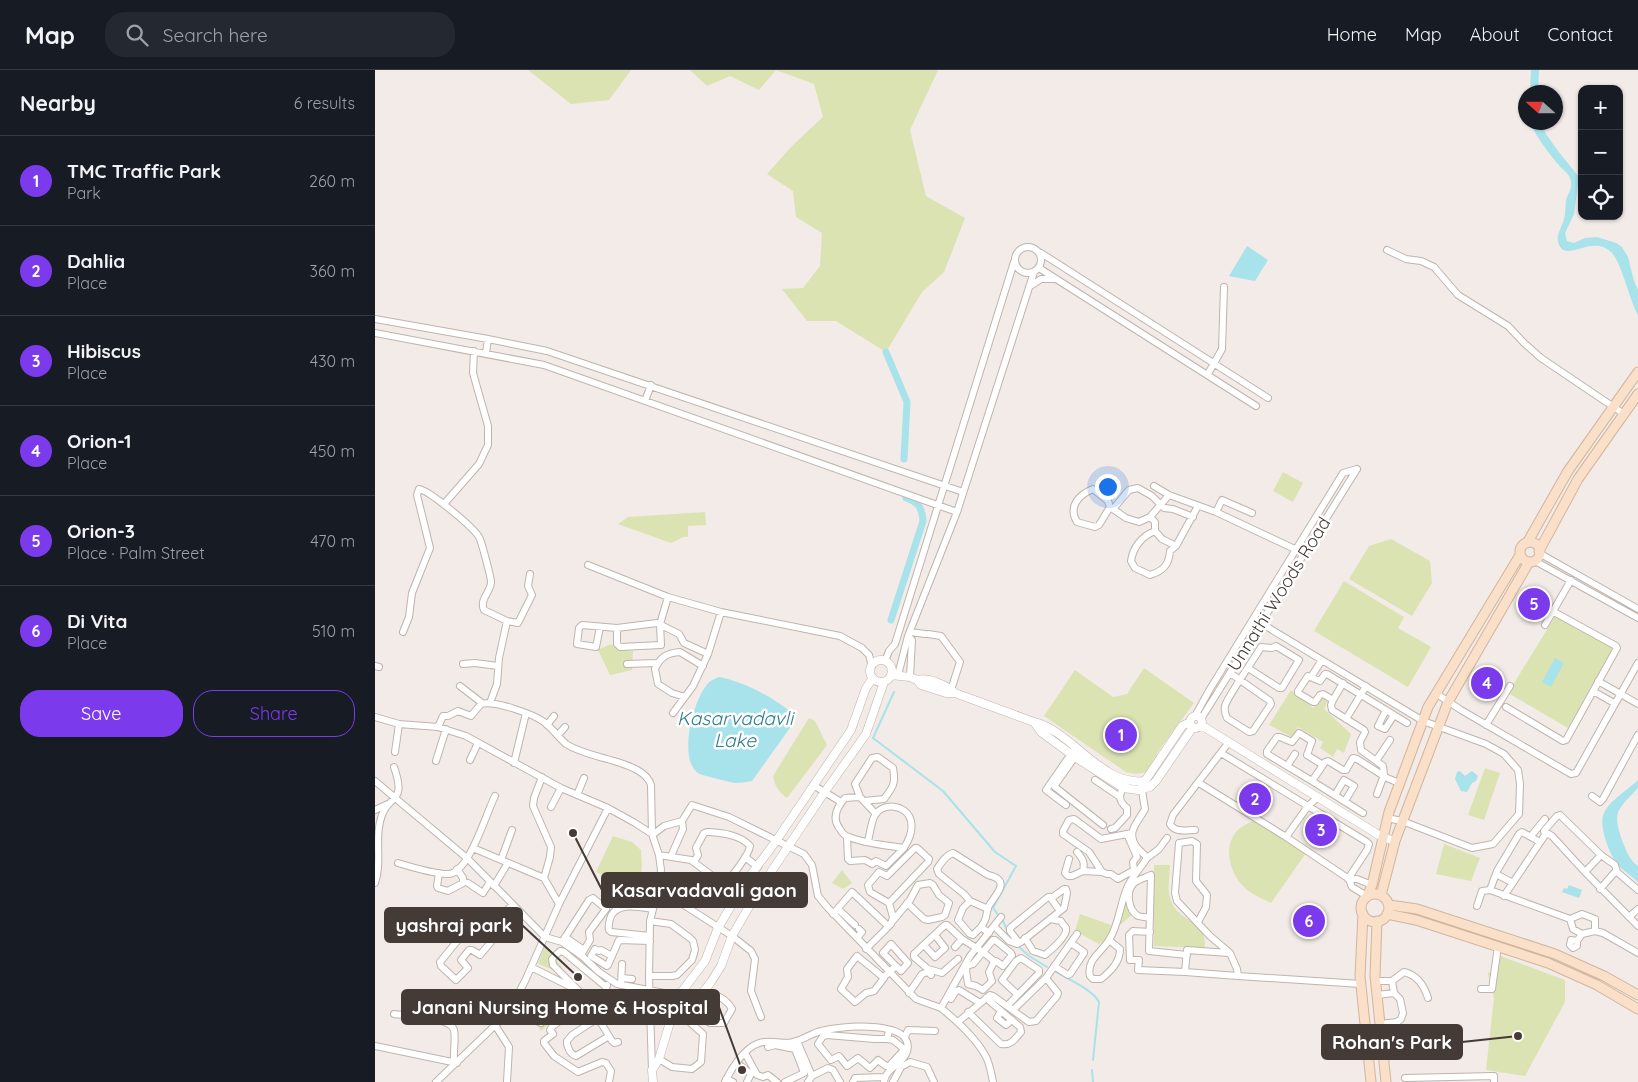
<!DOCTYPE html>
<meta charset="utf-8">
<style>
body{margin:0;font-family:Quicksand,sans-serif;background:#242831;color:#f1f3f6}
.controls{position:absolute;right:15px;top:15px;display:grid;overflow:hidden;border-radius:10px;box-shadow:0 1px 4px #0004}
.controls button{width:45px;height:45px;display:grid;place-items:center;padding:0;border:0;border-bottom:1px solid #363941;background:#171b24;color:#f1f3f6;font:25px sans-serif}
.compass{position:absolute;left:1143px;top:15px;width:45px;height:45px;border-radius:50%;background:#171b24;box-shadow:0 1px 4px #0004;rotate:291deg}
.you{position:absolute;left:732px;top:416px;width:18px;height:18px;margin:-12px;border:4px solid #fff;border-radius:50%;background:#1a73e8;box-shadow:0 0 0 8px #1a73e833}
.badge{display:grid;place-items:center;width:32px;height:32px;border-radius:50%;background:#7c3aed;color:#fff;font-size:16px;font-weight:700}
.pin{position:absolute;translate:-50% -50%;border:2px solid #fff;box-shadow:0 1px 5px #0006}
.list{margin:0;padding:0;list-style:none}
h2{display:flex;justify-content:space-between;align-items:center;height:65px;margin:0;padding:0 20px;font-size:21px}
h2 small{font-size:16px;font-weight:400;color:#9ea1a6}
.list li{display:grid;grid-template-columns:32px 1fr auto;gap:15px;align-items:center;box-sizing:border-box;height:90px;padding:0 20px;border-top:1px solid #363941}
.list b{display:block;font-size:19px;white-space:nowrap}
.list p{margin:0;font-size:16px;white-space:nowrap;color:#9ea1a6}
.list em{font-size:16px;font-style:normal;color:#9ea1a6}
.actions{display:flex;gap:10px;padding:15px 20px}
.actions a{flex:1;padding:11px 0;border:1px solid #7c3aed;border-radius:20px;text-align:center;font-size:18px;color:#7c3aed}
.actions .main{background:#7c3aed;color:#fff}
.icon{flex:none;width:28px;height:28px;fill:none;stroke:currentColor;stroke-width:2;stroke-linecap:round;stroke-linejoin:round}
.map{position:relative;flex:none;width:1263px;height:1012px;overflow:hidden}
header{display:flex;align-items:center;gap:30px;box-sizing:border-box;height:70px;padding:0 25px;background:#171b24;border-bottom:1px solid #363941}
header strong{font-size:24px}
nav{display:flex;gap:28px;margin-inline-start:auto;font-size:18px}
.search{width:350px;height:45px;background:#242831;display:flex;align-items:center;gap:12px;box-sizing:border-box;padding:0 18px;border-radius:20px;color:#9ea1a6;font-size:19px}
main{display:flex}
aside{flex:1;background:#171b24}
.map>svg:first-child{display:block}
</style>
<header>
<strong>Map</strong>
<div class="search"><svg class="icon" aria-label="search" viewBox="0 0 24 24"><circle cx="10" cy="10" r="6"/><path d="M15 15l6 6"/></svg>Search here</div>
<nav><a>Home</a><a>Map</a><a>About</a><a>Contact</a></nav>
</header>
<main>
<aside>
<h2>Nearby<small>6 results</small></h2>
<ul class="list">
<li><span class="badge">1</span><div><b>TMC Traffic Park</b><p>Park</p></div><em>260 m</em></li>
<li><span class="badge">2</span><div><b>Dahlia</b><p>Place</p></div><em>360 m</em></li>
<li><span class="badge">3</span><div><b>Hibiscus</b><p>Place</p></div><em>430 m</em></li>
<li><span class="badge">4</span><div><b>Orion-1</b><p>Place</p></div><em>450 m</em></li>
<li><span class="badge">5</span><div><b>Orion-3</b><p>Place · Palm Street</p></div><em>470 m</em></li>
<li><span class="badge">6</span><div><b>Di Vita</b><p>Place</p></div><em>510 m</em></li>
</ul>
<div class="actions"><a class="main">Save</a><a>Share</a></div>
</aside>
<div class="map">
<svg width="1263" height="1012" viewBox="0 0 1263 1012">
<rect width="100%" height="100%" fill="#f2ebe7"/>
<path fill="#dbe3b3" d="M153,0H256L234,30L196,34Z
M315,0H401L384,20L355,6L332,16Z
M401,0H563L535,60L551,126L590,148L569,202L547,222L511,282L461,251H432L407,219L428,218L445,196L447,163L421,147L418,121L392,104L417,76L448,47L439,14Z
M908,402L928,413L918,432L898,421Z
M330,442L331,455L313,456V467H308L296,473L243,454L253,447Z
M1016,469L1055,491L1057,513L1037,546L974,509L994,476Z
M969,511L1029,547L1023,558L1056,577L1033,617L939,561Z
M1181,545L1238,577L1193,658L1133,623Z
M236,574L245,580L258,581L257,600L235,605L223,580Z
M769,598L819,633L782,683L783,695C772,703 764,706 751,702L669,646L700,600L738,627L752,624Z
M916,620L938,638L946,627L952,632L949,639L976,664L969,683L962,679L958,687L945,678L948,672L923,657L917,667L894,655Z
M434,648L440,651L452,675L412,728C404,722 400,717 398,706Z
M1110,698L1125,703L1109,750L1093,745Z
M878,751L931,783L896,833C888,829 878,825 871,819C856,806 847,779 861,762C865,757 872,754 878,751Z
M238,766L257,772L266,780L267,796L264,817L243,812L221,802Z
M1069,774L1105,788L1096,811L1061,804Z
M779,795H795C795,805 792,818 795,828C801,849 821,849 827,862C830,866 830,873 830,878L779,876Z
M467,800L477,813L468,819L457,813Z
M750,833L758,844L745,855Z
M705,844L736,855L732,869L724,874L700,861Z
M170,876L188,898L186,903L163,894Z
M1120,884L1190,910V932L1150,1006L1111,1000L1119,928L1113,903L1119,901Z
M173,929L194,937L166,961L162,955Z"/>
<path fill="#a8e2ea" d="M1156,0H1164L1163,22H1155Z
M1155,53H1166L1171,64L1183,81L1204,107L1199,144L1190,163L1192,171L1199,173L1210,168L1222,167L1241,173L1247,177L1253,187L1259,211L1263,220V245C1254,229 1247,193 1236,182C1218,165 1195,189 1186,178C1178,168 1187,158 1189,149C1191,143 1190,136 1191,130C1193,123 1197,120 1196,112C1195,103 1188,101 1183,94C1175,85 1159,63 1155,53Z
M872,176L893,190L880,211L854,206Z
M1180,588L1189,593L1176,617L1167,612Z
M344,607C370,612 397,627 417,643V655L377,711C371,712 366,713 361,713C358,713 325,705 323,703C303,689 318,632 331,616C334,611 339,609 344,607Z
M1085,701L1090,706L1097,701L1103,706L1101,711L1097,713L1092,722L1086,721L1080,709L1082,702Z
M1263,710V718C1241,741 1237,742 1248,773C1252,783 1255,790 1263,796V812C1257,806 1247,800 1242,794C1234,783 1223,755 1229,743C1234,731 1254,719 1263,710Z
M1194,815L1207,820L1204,828L1187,822L1189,818L1192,819Z"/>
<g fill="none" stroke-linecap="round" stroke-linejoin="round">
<path stroke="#a8e2ea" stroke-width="2" d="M519,622L498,668L568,721L620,782L641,796L618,838L624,846
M628,851L632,860
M643,876L654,886L672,897
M681,902C693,909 718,920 724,932L718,990
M717,1000L718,1012"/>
<path stroke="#a8e2ea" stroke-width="7" d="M511,282L532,332L529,389
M516,550L548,451C547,437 543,432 531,428"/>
<g stroke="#c0b4ad" stroke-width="8">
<path id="minor" d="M640 190a13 13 0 1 1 26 0a13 13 0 1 1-26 0Z
M1012,180L1031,189L1046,191L1059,197L1083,225L1133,256L1149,273L1166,288L1249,344
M666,183L893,328
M664,198L881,336
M654,217L666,209H679
M0,249L113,269L172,281L588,422
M0,263L169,295L582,442
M111,283L113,269
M833,304L847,279L849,217
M270,331L276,315
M779,416L794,425L841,442L924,481
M69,434L104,394L113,375V356L98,303L99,281
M735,437L733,431L718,419C703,425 693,437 702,452L720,457L724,455L735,437L751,448L764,452L775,447L794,425
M738,439L754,420L763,418L777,426L789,438L798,439L818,447
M841,442L847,430L877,443
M775,447L780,452V461C767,466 758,477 756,491L760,498L775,505C788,501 794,495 795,481L801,476L823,436
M780,461L787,469L801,476
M1164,483L1263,539
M1160,491L1263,548
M213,495L293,527L346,542L465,566L487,578L494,585L497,596
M879,549L1048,651L1111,674L1129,684L1143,700L1145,714L1144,744L1118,774L1097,778L1027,751L1012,748
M1170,555L1196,510
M225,557L221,577L202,574L204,558L207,555L242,558L282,553L304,564L309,573L333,584
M242,558V574L245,577L286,575L285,554L293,527
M28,562L34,547L37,523L55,478L42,425L44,419C55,421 98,457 104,467C106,470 116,507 116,512C116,522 104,529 109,540L132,551L143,553L157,525L153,516L155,504
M535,562L550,564
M553,564L566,566L585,592L575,623
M533,566L537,570L535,607
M510,591L514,581L520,574L639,192
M88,594L100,593L123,596
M252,594L282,593
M0,596L4,597
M855,603C868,612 882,622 895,631L896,634L878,661L874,662L852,648C850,644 849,641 850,636C852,627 880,588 886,577L897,578L901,576L924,590L907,618H904L873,598
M523,605L533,566L582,442L659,202
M936,607L947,590
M1223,611L1263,634
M85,616L107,633
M1218,621L1239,633
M1062,624L1086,640L1196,704L1201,703L1263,593
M310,627L297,623L283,614L280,599C285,587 292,583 305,582L328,596
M958,630L968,613
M115,633L122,614L124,588L132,551
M1131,637L1188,671L1191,670L1242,578L1241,576L1179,542
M1011,640L1003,656L1010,659L1019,645
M298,643L318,616L333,584L346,542
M820,646L835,619L968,403L982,399
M0,647L24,654L63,657L91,666L186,718L233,738L260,753L277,764
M826,649L982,399
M971,649L991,616
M172,655L179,646
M1111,655L1135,616
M63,657L68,646H73L83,641L96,646L106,634C119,630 158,644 169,652C177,658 184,668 191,674C205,683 223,686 239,691C252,695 272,701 276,715L277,764L284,785L286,800L283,819L275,851L274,906L277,1000
M183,665L190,657
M20,682L24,654
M846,683L992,772L994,774L992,780L973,809
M702,684L680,715V717L728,755
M95,690L103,673
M61,691L71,659
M1001,691L1015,670
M139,693L151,643
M948,695L932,685L937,671L924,663L917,672L905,667H902L892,681V684L937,711L950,692L953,691L968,700H971L978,688L982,689L1012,708L1024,713
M912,696L920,684
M167,707L159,728L158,736L176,777L175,787L169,808
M720,710L745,727
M0,711L93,789L170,867L187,872L207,886L224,902L242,914L289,923L311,935L325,947L335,953H349L357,939C351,928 341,925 329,921
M937,711L988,743
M824,713L911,767
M438,715L466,732
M1002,724L1009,705L1008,696L986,680L985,672L990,662L989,660L957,640L956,635L958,630L948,624L945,625L940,632H938L923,623V621L933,606L945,611L950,604H952L1032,653
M202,725L209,708
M960,725L969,710L979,716L970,731
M1217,726L1225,732L1228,729L1263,665
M485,727L470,728C462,737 456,748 465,759C467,763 470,766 474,767C491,774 511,775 529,778C534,770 539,758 535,748C530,735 508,732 500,745C496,752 495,764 493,771
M943,727L933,736L911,767L974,809L977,817L992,826
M489,731L509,729C518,717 521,714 518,698L503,687L497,688L480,714L485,727L501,744
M691,735L671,720L698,681
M176,737L186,718
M0,740L13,734
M736,759L740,758L752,745V738C740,729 746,720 753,711
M820,760C811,760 800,763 795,754L798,745L854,672
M277,764L280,763L289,756L307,751
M752,764L762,787L758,792L759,800L743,809L736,804H732L727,802L714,782L688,764V761L694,750L699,749L726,769L757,763
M1156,766L1170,749
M472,767L473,789L475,791L490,790L497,794L501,791L511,796L529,778
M98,778L169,808L184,834
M702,782C708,789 710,792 708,801
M284,785L316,790L344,811L348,813C356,810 374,784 375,776C365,764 346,763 332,762L329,763L321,778L323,785L319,792
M1226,785L1240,795L1242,802
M296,786L308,759L307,751L317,735L354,747L429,784L437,795L443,826L453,838L541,929L566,938L595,886L626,847
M370,787L383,797
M772,788L784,779L792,768
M694,789L690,803L693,806H697L708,801L727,802
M126,790L137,760
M23,793C36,797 59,804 73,804C94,804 111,743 120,726
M1210,802L1263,856
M64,803L62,816L63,818L73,821L88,813V808L82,799
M1121,804L1138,813
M354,808L367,818
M974,809H982L997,815
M0,813C7,793 0,772 5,752C11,722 33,737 19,697
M93,813L108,823L115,812
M119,816L131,796
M1225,819L1240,802H1242L1263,820
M1115,820L1122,801L1144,764L1147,762L1165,772
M281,826L301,830L357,866L376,881L380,889L376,921L386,947
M1129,826L1170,765L1174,764L1177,766L1210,802L1226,785L1185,745L1182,746L1169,761L1170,765
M675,827L685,841
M595,831L613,839
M1102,836L1107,821L1115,820L1195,849L1198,859L1207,864L1220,861L1228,863L1263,883
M463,839L480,855
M458,844L477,822L513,856
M1254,847L1263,839
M775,848C772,847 766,847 763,846C753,840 751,822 758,814C763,809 770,808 776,805L774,881L812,885
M1195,849L1207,844L1220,849V861
M823,852L831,837L832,825L821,811L822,774L817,771L804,773L800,823L802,831L835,866L855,883L862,899L863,906L986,914
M516,853L535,830L543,815L555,813L558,815L564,825L574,833L570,845L567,847L553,850L549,849L532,833
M97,856L101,857L115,869L116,872L105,885L97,880H94L86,890L93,898L81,910L66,896L65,892L92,859Z
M619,856L634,871L642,874L646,872L689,838L692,823L691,819H689L678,827H673L635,858V861L644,873
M606,857L598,865L595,864L583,850L588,838L595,831L589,824L564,804L562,799C566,793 571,785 578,783L613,805C640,811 616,828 613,838C610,848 613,847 606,857L614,863
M775,862L758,861L754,865L755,890H764L763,900L810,902
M110,864L137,835
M275,866L236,862L234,860C233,856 234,853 235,849C240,831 264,837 278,839
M190,867L209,880
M482,868L487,862L484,859
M650,868L658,881L670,885C676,880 693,866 691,858C690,856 687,854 686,851L675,849
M734,870L745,879C745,892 736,901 726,909H718L715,906C711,890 727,882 734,870C744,855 745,834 752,818C757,806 766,798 772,788C769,783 764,781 761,776C751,762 763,752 770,739L766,715
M1202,871L1196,870L1195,875L1198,878L1202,876V871L1207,864
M187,872L214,830L218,828L231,839L214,862L215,870L206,885
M516,874L533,893L526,901L508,883Z
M549,875L560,887L570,878L560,865
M580,877L587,869
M491,879L516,854L518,847L514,833L553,792L554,789L542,778H540L512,806L504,802L493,815L495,822L514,833
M854,883L812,880L810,902L863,906
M237,886L226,880L224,881L220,879L216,886L232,896L233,895L244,870L275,871
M583,889L567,903L553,899L539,887V884L570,855H572L587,869L608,882L618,870H620L636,883L637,885L628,896L621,891L619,892L614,902L617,911L608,920L601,916L593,914L591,900L592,896L598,894L608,882L620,892
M679,896L693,905L695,904L709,883V882L696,873
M156,897L198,918L201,922L194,936L191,938L169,928L159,950
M274,906H297L302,905L317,890L320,880L318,871L315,868L296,854L275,851
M247,908L257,909
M509,908L482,886L472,899L473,907L466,919L480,932L491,923L499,921L509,908L510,906L520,897
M671,908L702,864
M1000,911H1017L1029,902C1042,905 1049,915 1053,928
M1017,911L1019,923L1025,929L1028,943L1026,949L1022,952L1024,975
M232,915L223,948L237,971L239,973L243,972
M246,915L247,894
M1106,919H1117L1123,876
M534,923L547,904L553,902L556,905
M1002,925L1019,923
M212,929L178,895L177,889L185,881L189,882L231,917
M576,929L581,921L584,920L605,933
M632,936L664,903V900L646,888L641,891L627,910L642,924
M566,938C582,951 600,967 610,985C615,993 616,1003 618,1012
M135,939L166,953
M626,941L622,948L631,955L637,950
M593,942L626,974C636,976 640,969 646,962L645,957L611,928
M19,944C31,946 76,947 79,960C81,968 78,983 79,992
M583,952L615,925L618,926L654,952L661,951L682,926L683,923L671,908L638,940
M1005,954L1022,952
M120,955L134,977L132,1012
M530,967L533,960L560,961
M512,969L518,970L528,978V981L514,996H511L503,990L495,998L483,988L472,996L464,986L456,990L443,974L448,966L452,965L500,969H512L514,961
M422,971L437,1006
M0,976L82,993
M393,977L400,975L420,979
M1008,977L1037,974
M370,983L382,1005L388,1007L393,1005L402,1012
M284,989L297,997L317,999L326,992L328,964L310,948L299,942
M362,993L376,1004L372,1012
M1030,1008L1119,1006V1012
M351,1009L358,1012
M61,1012L133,943L150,911L185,832L233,738
M234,1012L236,1001L231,993L227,992L203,1002L179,986L169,973V971L178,964L175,960L177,957L212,929L223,948L197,965L192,971V974C194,980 195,984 201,986L234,966
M350,1012C356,999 369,978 384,973C395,969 408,975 418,972C428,970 437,963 446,961C463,956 526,951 532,972C538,991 510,996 509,1012
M410,1012L429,1003C425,992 422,983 417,973
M433,1012L437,1006L453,998L458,1000L465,1012
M478,1012L480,1008L509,1007
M518,1012L526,997L535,992L552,997L559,1012"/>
</g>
<g stroke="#c0b4ad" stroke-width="9">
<path id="tertiary" d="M495 601a11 11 0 1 1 22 0a11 11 0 1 1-22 0Z
M516,605L535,607L542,610L546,615L571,623H580L659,652C697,661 727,717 770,711L807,656L815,652
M542,610C554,607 571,615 580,623
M815 652a6 6 0 1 1 12 0a6 6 0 1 1-12 0Z
M659,652L666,662L700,687L748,718L763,720L775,717L781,711L818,657
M826,655L1007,767L1020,771
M303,938L305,924L330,891L343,858L369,814L401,771L476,660L491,618L498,608
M278,1012L277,1000L284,989L295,952L299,942L303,938L321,931L336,912L346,896L357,866L382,823L449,723L491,664L509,612"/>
</g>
<g stroke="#d1b49c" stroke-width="11">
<path id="secondary" d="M1145 482a10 10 0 1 1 20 0a10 10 0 1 1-20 0Z
M1152,473L1193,401L1263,302
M1164,481L1203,409L1263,324
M986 838a14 14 0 1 1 28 0a14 14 0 1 1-28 0Z
M1006,825L1020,771L1073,632L1154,492
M992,826L997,815L1014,742L1053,637L1145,485
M1014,835L1042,839L1180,884L1229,906L1263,925
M988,844L985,906L996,1012
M1012,844L1041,850L1173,893L1222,915L1263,939
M1002,851L1000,906L1011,1012"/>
</g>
<use href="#minor" stroke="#fff" stroke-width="6"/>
<use href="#tertiary" stroke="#fff" stroke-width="8"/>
<use href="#secondary" stroke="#fae0c9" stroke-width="9"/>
</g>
<g text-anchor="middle" stroke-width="5" stroke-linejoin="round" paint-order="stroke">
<g font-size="18" fill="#443b36" stroke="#fff">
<text transform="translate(904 524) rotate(-58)" y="6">Unnathi Woods Road</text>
</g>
<g font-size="19" font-style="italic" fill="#307d8a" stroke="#fff">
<text x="360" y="655">Kasarvadavli<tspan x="360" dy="22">Lake</tspan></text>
</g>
</g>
<path fill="none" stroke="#443b36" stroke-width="2" d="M198 763L227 820M203 907L147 855M367 1000L344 937M1143 966L1087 972"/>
<g fill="#443b36" stroke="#fff" stroke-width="2">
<circle cx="198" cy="763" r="5"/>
<circle cx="203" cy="907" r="5"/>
<circle cx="367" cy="1000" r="5"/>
<circle cx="1143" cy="966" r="5"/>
</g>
<g fill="#443b36" stroke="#443b36" stroke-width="2">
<rect x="227" y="803" width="205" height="34" rx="5"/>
<rect x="10" y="838" width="137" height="34" rx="5"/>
<rect x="27" y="920" width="317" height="34" rx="5"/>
<rect x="947" y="955" width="140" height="34" rx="5"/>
</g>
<g font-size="19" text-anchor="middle" font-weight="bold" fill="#fff">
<text x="329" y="827">Kasarvadavali gaon</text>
<text x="79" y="862">yashraj park</text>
<text x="185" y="944">Janani Nursing Home &amp; Hospital</text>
<text x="1017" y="979">Rohan's Park</text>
</g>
</svg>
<div class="controls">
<button>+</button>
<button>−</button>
<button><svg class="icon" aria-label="locate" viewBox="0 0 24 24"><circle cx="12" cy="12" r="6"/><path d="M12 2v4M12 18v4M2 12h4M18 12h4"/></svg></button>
</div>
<svg class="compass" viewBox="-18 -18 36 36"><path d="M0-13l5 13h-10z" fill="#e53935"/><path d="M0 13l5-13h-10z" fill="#9ea1a6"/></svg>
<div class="you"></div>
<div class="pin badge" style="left:746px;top:665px">1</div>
<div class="pin badge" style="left:880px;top:729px">2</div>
<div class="pin badge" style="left:946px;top:760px">3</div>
<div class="pin badge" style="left:1112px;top:613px">4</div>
<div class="pin badge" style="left:1159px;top:534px">5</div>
<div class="pin badge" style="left:934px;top:851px">6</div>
</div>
</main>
